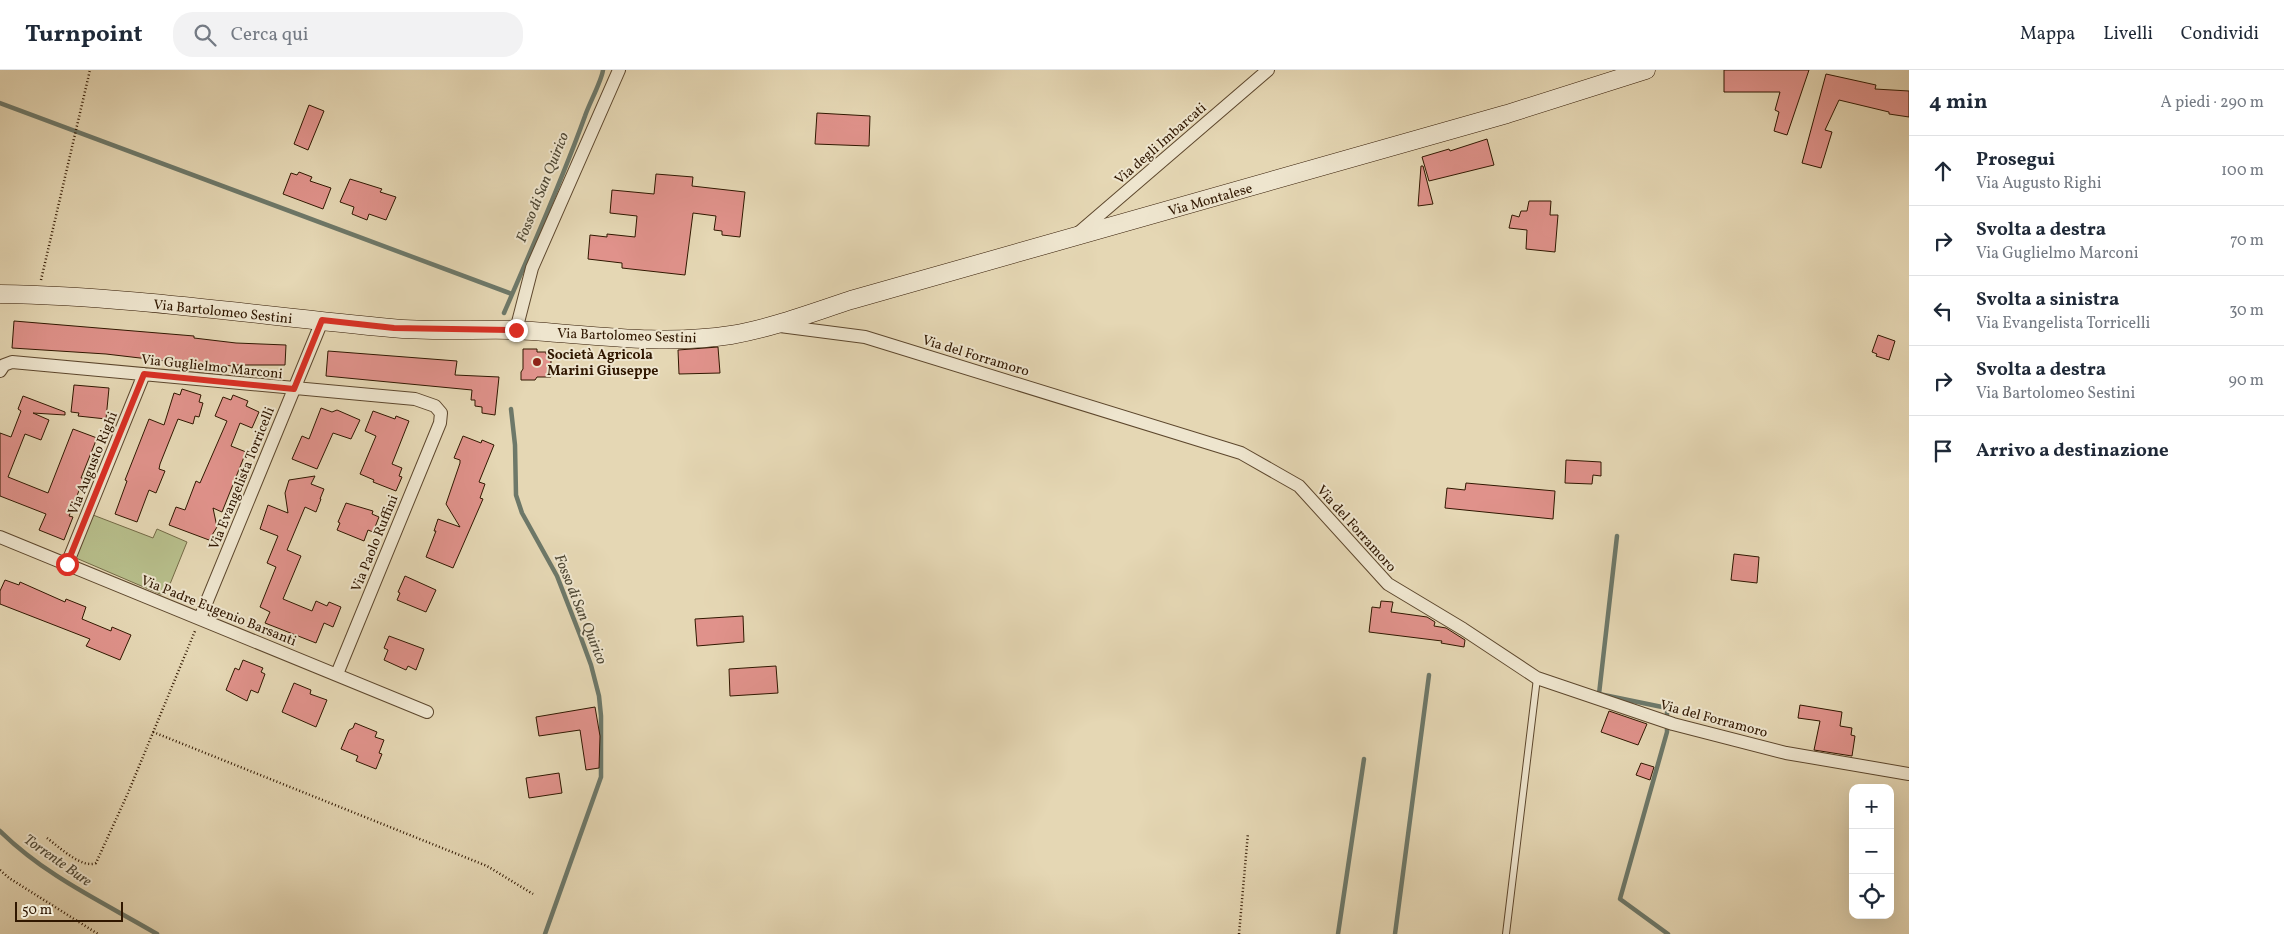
<!DOCTYPE html>
<html lang="it">
<meta charset="utf-8">
<style>
body{margin:0;font-family:Vollkorn,serif;background:#f2f2f3;color:#1f2937}
.controls{position:absolute;right:15px;bottom:15px;display:grid;overflow:hidden;border-radius:10px;box-shadow:0 5px 20px #0002}
.controls button{width:45px;height:45px;display:grid;place-items:center;padding:0;border:0;border-bottom:1px solid #e0e1e3;background:#fff;color:#1f2937;font:25px sans-serif}
.scale{position:absolute;left:15px;bottom:12px;width:108px;box-sizing:border-box;padding-left:5px;border:2px solid #301700;border-top:0;font-size:14px;line-height:18px;white-space:nowrap;color:#301700;-webkit-text-stroke:4px #eee5ce;paint-order:stroke}
.stop{position:absolute;width:15px;height:15px;margin:-11px;border:4px solid #d93025;border-radius:50%;background:#fff}
.stop.end{background:#d93025;border-color:#fff;box-shadow:0 1px 5px #0008}
.list{margin:0;padding:0;list-style:none}
h2{display:flex;justify-content:space-between;align-items:center;height:65px;margin:0;padding:0 20px;font-size:21px}
h2 small{font-size:16px;font-weight:400;color:#747a83}
.list li{display:grid;grid-template-columns:32px 1fr auto;gap:15px;align-items:center;box-sizing:border-box;height:70px;padding:0 20px;border-top:1px solid #e0e1e3}
.list b{display:block;font-size:19px;white-space:nowrap}
.list p{margin:0;font-size:16px;white-space:nowrap;color:#747a83}
.list em{font-size:16px;font-style:normal;color:#747a83}
.icon{flex:none;width:28px;height:28px;fill:none;stroke:currentColor;stroke-width:2;stroke-linecap:round;stroke-linejoin:round}
.map{position:relative;flex:none;width:1909px;height:864px;overflow:hidden}
header{display:flex;align-items:center;gap:30px;box-sizing:border-box;height:70px;padding:0 25px;background:#fff;border-bottom:1px solid #e0e1e3}
header strong{font-size:24px}
nav{display:flex;gap:28px;margin-inline-start:auto;font-size:18px}
.search{width:350px;height:45px;background:#f2f2f3;display:flex;align-items:center;gap:12px;box-sizing:border-box;padding:0 18px;border-radius:20px;color:#747a83;font-size:19px}
main{display:flex}
aside{flex:1;background:#fff}
.map>svg:first-child{display:block}
</style>
<header>
<strong>Turnpoint</strong>
<div class="search"><svg class="icon" aria-label="search" viewBox="0 0 24 24"><circle cx="10" cy="10" r="6"/><path d="M15 15l6 6"/></svg>Cerca qui</div>
<nav><a>Mappa</a><a>Livelli</a><a>Condividi</a></nav>
</header>
<main>
<div class="map">
<svg width="1909" height="864" viewBox="0 0 1909 864">
<rect width="100%" height="100%" fill="#e5d7b4"/>
<filter id="stains"><feTurbulence type="fractalNoise" baseFrequency=".004" numOctaves="4"/><feColorMatrix values="0 0 0 0 .2 0 0 0 0 .09 0 0 0 0 .02 0 0 0 .5 -.17"/></filter>
<radialGradient id="worn" r=".72"><stop offset=".6" stop-color="#630" stop-opacity="0"/><stop offset="1" stop-color="#630" stop-opacity=".3"/></radialGradient>
<path fill="#b7be8b" stroke="#746a46" d="M93,445L153,468L157,459L187,472L166,524H160L76,488Z"/>
<g fill="none" stroke-linecap="round" stroke-linejoin="round">
<path stroke="#6d7869" stroke-width="4.5" d="M0,33L512,224
M504,243C532,178 561,113 585,46C589,34 602,10 603,0
M511,339L515,375L516,425L522,443L557,506L580,565L591,595L599,626L601,646V707L545,864
M1617,466L1599,624L1667,638V662L1620,829L1668,864
M0,761C47,807 101,831 157,864
M1338,864L1364,689
M1395,864L1429,605"/>
</g>
<path fill="#e0928b" stroke="#301700" d="M1724,0H1809L1787,65L1774,61L1779,42L1775,40L1780,22H1724Z
M1826,4L1876,15L1875,19L1909,21V47L1889,44V42L1839,30L1825,60L1832,62L1821,98L1802,93Z
M309,35L324,41L308,80L294,74Z
M817,43L870,46L869,76L815,74Z
M1487,69L1494,95L1429,111L1422,87L1449,79L1450,81Z
M1421,96H1423L1433,134L1418,136Z
M299,102L312,107L310,111L331,118L323,139L283,124L291,103L297,105Z
M656,104L693,107L692,116L745,122L740,167L722,165V161L714,160L716,146L693,143L685,205L622,198V193L588,189L590,165L607,167V164L635,167L637,146L610,143L612,120L654,124Z
M350,109L382,119L380,122L396,127L386,150L369,144L367,150L352,144L354,137L340,132Z
M1529,131H1551L1550,145H1558L1555,182L1526,179L1527,160L1509,158L1512,145L1519,147L1521,141H1527Z
M14,251L194,266V268L236,273L286,275L285,295H235V296L191,294L106,284L12,278Z
M1878,265L1895,271L1889,290L1876,286L1877,284L1872,282Z
M718,277L720,303L679,304L678,280Z
M523,279H537V282H546V284H551V307H537L535,310H521V302L523,299Z
M328,281L457,291L455,305L499,307L495,345L482,343V337L475,336V330H471L472,320L326,306Z
M74,315L109,318L106,349L78,346L79,343L71,342Z
M182,319L201,325L199,332L203,333L199,347L195,346L193,354L178,349L160,394L159,399L165,401L156,423L149,420L137,452L115,444L127,411L125,410L149,349L164,355L174,323L180,325Z
M233,325L248,331L246,336L259,342L252,358L240,353L231,376L246,382L222,442L213,438L217,457L209,470L169,455L176,437L185,440L196,411L200,413L227,351L215,346L223,327L231,330Z
M23,326L65,342V345L33,343L49,350L41,370L25,364L8,407L48,423L73,359L97,368L81,408H84L69,446L73,447L64,470L39,460L46,444L0,426V363L11,367L21,341L18,339Z
M321,338L332,342L337,340L360,350L351,369L333,363L317,399L292,389L302,366L309,369Z
M373,341L395,349L396,346L409,351L392,394L402,398L399,406L402,407L396,421L373,412L374,410L360,404L376,366L365,361Z
M463,366L481,373L482,370L494,375L479,412L485,414L480,428L483,429L453,498L426,487L436,461H434L438,449L460,457L446,434L460,393V390L454,388Z
M1566,390L1601,392V406L1593,405L1592,414L1565,413Z
M315,406L311,414L324,419L320,429H321L316,442L305,437L287,480L301,486L283,529L312,541L316,531L327,536L329,532L341,537L333,557L324,553L316,573L265,553L270,542L260,537L276,497L267,493L278,466L260,459L268,435L288,443L285,423L289,410Z
M1466,413L1555,421L1553,449L1445,438L1447,418L1465,420Z
M346,433L373,441L372,444L379,447L373,462L368,460L364,471L337,460L340,453L338,452Z
M1734,484L1759,487L1757,513L1731,510Z
M405,506L436,520L426,542L397,530L400,523L398,522Z
M5,510L19,515L20,512L65,532L66,529L86,537L82,549L111,561L112,557L131,565L120,590L86,576L90,569L0,534V521Z
M1381,531L1393,532L1391,542L1427,547L1435,552L1434,556L1446,558L1465,570L1464,577L1441,573L1442,571L1369,562L1372,537L1380,538Z
M743,546L744,572L697,576L695,549Z
M389,566L424,579L416,600L408,596L406,600L384,590L388,580L384,578Z
M243,590L263,598L261,602L265,604L258,623L251,620L247,631L226,620L235,598L239,600Z
M776,596L778,623L730,626L729,599Z
M294,613L311,620L310,624L327,630L316,657L282,642Z
M1800,635L1842,642L1840,656L1852,658L1851,665L1855,666L1852,686L1814,680L1820,651L1798,648Z
M595,637L600,666L599,698L586,700L580,660L539,666L536,647Z
M1609,641L1647,654L1638,675L1601,662Z
M355,653L377,662L375,667L384,670L379,683L382,684L376,699L356,691L358,686L341,679L349,660L353,658Z
M1641,693L1654,697L1650,710L1636,705Z
M559,703L562,723L529,728L526,708Z"/>
<g fill="none" stroke-linecap="round" stroke-linejoin="round">
<g stroke="#5d472d" stroke-width="8">
<path id="lane" d="M1506,864L1537,608"/>
</g>
<g stroke="#5d472d" stroke-width="14">
<path id="street" d="M1076,165L1268,0
M780,256L865,267L1241,383L1299,416L1388,514L1463,559L1537,608L1673,654L1786,683L1909,704
M516,260L532,198L619,0
M0,301L4,295L12,292L415,329L435,336L441,343L440,353L337,604
M0,467L427,642
M67,494L144,304
M200,548L322,251"/>
</g>
<g stroke="#301700" stroke-width="19">
<path id="secondary" d="M0,224C131,226 261,246 391,258C432,262 474,259 516,260C587,264 660,276 731,265C772,258 811,243 851,230L1507,44L1646,0"/>
</g>
<path stroke="#301700" stroke-width="2.5" stroke-dasharray="1 2.5" stroke-linecap="butt" d="M41,210L90,0
M153,662L487,796L533,824
M47,768C59,777 82,799 96,793L128,723L195,561
M0,800L9,808L98,864
M1239,864L1248,763"/>
<use href="#lane" stroke="#eee5ce" stroke-width="6"/>
<use href="#street" stroke="#eee5ce" stroke-width="12"/>
<use href="#secondary" stroke="#eee5ce" stroke-width="18"/>
</g>
<g fill="none" stroke-linecap="round" stroke-linejoin="round">
<path stroke="#d93025" stroke-width="6" d="M67,494L144,304L294,319L322,250L394,258L516,260"/>
</g>
<circle fill="#8f2418" stroke="#eee5ce" stroke-width="2" cx="537" cy="292" r="5"/>
<g text-anchor="middle" stroke-width="4" stroke-linejoin="round" paint-order="stroke">
<g font-size="14" fill="#301700" stroke="#eee5ce">
<text transform="translate(1160 73) rotate(-41)" y="5">Via degli Imbarcati</text>
<text transform="translate(1210 129) rotate(-16)" y="5">Via Montalese</text>
<text transform="translate(223 241) rotate(6)" y="5">Via Bartolomeo Sestini</text>
<text transform="translate(627 265) rotate(2)" y="5">Via Bartolomeo Sestini</text>
<text transform="translate(976 285) rotate(17)" y="5">Via del Forramoro</text>
<text transform="translate(212 296) rotate(6)" y="5">Via Guglielmo Marconi</text>
<text transform="translate(92 393) rotate(-68)" y="5">Via Augusto Righi</text>
<text transform="translate(241 408) rotate(-68)" y="5">Via Evangelista Torricelli</text>
<text transform="translate(1357 458) rotate(48)" y="5">Via del Forramoro</text>
<text transform="translate(374 473) rotate(-68)" y="5">Via Paolo Ruffini</text>
<text transform="translate(219 540) rotate(22)" y="5">Via Padre Eugenio Barsanti</text>
<text transform="translate(1714 648) rotate(15)" y="5">Via del Forramoro</text>
</g>
<g font-size="14" font-weight="bold" fill="#301700" stroke="#eee5ce" text-anchor="start">
<text x="547" y="289">Società Agricola<tspan x="547" dy="16">Marini Giuseppe</tspan></text>
</g>
<g font-size="15" font-style="italic" fill="#4f4835" stroke="#eee5ce">
<text transform="translate(542 117) rotate(-68)" y="5">Fosso di San Quirico</text>
<text transform="translate(581 539) rotate(68)" y="5">Fosso di San Quirico</text>
<text transform="translate(58 790) rotate(35)" y="5">Torrente Bure</text>
</g>
</g>
<rect width="100%" height="100%" filter="url(#stains)"/>
<rect width="100%" height="100%" fill="url(#worn)"/>
</svg>
<div class="controls">
<button>+</button>
<button>−</button>
<button><svg class="icon" aria-label="locate" viewBox="0 0 24 24"><circle cx="12" cy="12" r="6"/><path d="M12 2v4M12 18v4M2 12h4M18 12h4"/></svg></button>
</div>
<div class="scale">50 m</div>
<div class="stop" style="left:67px;top:494px"></div>
<div class="stop end" style="left:516px;top:260px"></div>
</div>
<aside>
<h2>4 min<small>A piedi · 290 m</small></h2>
<ul class="list">
<li><svg class="icon" aria-label="ahead" viewBox="0 0 24 24"><path d="M12 20V5M6 11l6-6 6 6"/></svg><div><b>Prosegui</b><p>Via Augusto Righi</p></div><em>100 m</em></li>
<li><svg class="icon" aria-label="right" viewBox="0 0 24 24"><path d="M7 20v-9h11M14 6l5 5-5 5"/></svg><div><b>Svolta a destra</b><p>Via Guglielmo Marconi</p></div><em>70 m</em></li>
<li><svg class="icon" aria-label="left" viewBox="0 0 24 24"><path d="M17 20v-9H6M10 6l-5 5 5 5"/></svg><div><b>Svolta a sinistra</b><p>Via Evangelista Torricelli</p></div><em>30 m</em></li>
<li><svg class="icon" aria-label="right" viewBox="0 0 24 24"><path d="M7 20v-9h11M14 6l5 5-5 5"/></svg><div><b>Svolta a destra</b><p>Via Bartolomeo Sestini</p></div><em>90 m</em></li>
<li><svg class="icon" aria-label="arrive" viewBox="0 0 24 24"><path d="M6 21V4h12l-3 4 3 4H6"/></svg><div><b>Arrivo a destinazione</b></div></li>
</ul>
</aside>
</main>
